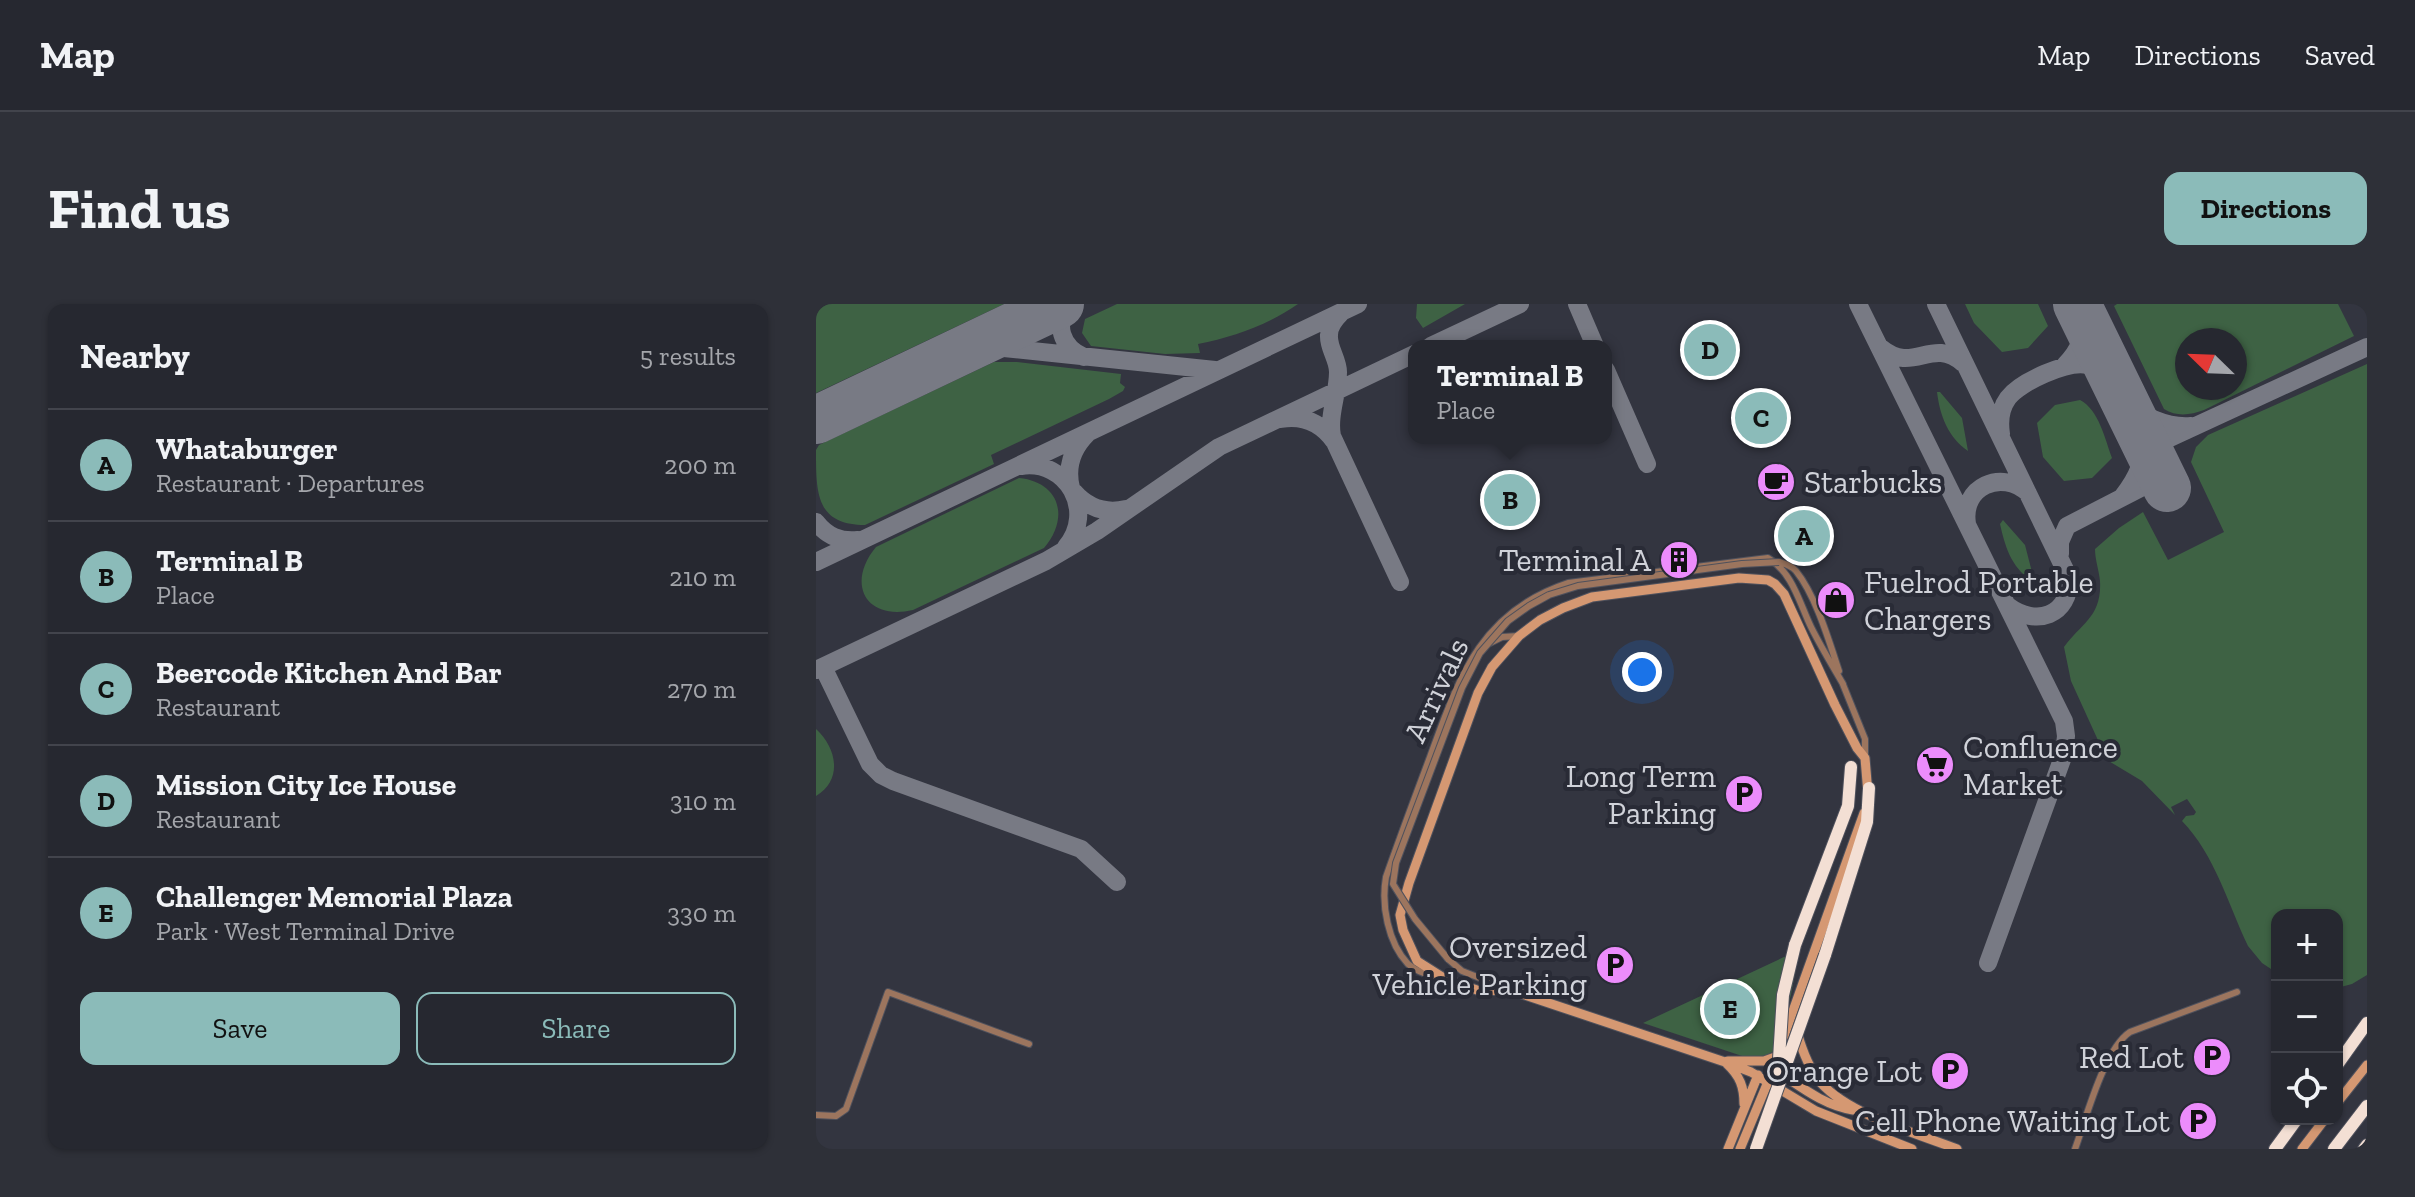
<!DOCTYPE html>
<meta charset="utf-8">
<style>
body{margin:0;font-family:"Zilla Slab",serif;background:#2e3038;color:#f1f3f6}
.controls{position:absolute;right:24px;bottom:24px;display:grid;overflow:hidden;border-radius:16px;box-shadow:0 2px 6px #0004}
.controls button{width:72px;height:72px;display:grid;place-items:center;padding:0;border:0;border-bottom:2px solid #42444c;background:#262830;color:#f1f3f6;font:40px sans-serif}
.compass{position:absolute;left:1359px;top:24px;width:72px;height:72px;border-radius:50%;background:#262830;box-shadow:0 2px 6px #0004;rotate:293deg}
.you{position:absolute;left:826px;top:368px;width:28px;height:28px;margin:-20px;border:6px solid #fff;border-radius:50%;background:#1a73e8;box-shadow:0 0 0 12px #1a73e833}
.badge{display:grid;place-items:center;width:52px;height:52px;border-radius:50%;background:#8bbbb9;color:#111;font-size:26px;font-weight:700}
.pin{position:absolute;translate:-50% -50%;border:4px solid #fff;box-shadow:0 2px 8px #0006}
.popup{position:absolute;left:592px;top:36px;width:204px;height:104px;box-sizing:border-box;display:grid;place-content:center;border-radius:16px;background:#262830;filter:drop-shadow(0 2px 6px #0005);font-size:26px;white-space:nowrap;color:#a4a6ab}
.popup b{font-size:30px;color:#f1f3f6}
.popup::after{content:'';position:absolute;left:50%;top:100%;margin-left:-16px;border:16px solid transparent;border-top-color:#262830}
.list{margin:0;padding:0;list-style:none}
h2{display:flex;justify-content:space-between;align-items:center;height:104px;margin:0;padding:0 32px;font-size:34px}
h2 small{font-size:26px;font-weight:400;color:#a4a6ab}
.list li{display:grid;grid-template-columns:52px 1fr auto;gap:24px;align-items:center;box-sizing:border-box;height:112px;padding:0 32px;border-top:2px solid #42444c}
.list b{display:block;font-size:30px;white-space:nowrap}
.list p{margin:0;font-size:26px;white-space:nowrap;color:#a4a6ab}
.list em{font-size:26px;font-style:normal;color:#a4a6ab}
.actions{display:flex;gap:16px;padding:24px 32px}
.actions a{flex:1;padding:18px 0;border:2px solid #8bbbb9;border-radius:16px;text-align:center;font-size:28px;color:#8bbbb9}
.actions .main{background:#8bbbb9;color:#111}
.icon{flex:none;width:44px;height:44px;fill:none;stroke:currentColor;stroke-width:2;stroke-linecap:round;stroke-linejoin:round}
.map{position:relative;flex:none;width:1551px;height:845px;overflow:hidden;border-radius:16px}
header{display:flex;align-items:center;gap:48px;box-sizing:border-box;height:112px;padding:0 40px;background:#262830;border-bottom:2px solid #42444c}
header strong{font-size:38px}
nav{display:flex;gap:44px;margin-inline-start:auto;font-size:28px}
.intro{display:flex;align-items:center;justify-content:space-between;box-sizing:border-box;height:192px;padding:0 48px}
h1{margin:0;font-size:56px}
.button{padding:20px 36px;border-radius:16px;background:#8bbbb9;color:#111;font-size:28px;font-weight:700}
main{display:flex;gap:48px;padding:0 48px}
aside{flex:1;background:#262830;border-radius:16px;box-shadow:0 2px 6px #0004}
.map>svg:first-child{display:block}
</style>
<header>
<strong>Map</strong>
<nav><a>Map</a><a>Directions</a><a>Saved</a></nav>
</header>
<div class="intro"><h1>Find us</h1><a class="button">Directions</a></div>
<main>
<aside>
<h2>Nearby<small>5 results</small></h2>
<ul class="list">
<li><span class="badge">A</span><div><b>Whataburger</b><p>Restaurant · Departures</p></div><em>200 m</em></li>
<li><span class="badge">B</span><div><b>Terminal B</b><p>Place</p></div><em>210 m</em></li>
<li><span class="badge">C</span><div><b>Beercode Kitchen And Bar</b><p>Restaurant</p></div><em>270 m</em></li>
<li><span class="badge">D</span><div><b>Mission City Ice House</b><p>Restaurant</p></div><em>310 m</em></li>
<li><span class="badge">E</span><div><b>Challenger Memorial Plaza</b><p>Park · West Terminal Drive</p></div><em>330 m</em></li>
</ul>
<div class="actions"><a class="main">Save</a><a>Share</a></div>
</aside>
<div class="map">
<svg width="1551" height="845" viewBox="0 0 1551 845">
<rect width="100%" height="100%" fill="#333540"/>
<path fill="#3e6244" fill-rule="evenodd" d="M0,0H188L0,89Z
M301,0H482C452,21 418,33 382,40L384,49L349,50L275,42L266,29L269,15Z
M601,0H649L607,24L600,14Z
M1149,0H1222L1232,22L1212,44L1186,48L1158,19Z
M1301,0H1522L1538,32L1388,106C1374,111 1361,113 1348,105L1298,2ZM1371,36H1419V84H1371Z
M178,58H201L305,70L304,79L309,83L307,87L293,95L175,151L178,160L49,221C0,221 0,189 0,146L3,141Z
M1551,60V671L1536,680L1521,684V611H1461V669L1446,659L1432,642C1412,600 1399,551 1366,517L1370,512L1378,511L1380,508L1371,495L1355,503L1359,511L1326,477L1291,456L1255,377L1248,343C1265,319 1286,313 1284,277C1283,266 1279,256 1279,245L1303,224L1327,208L1352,256L1408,228L1375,158L1380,143L1392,131Z
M1121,88H1124L1146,114L1152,147C1132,133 1124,112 1121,88Z
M1264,96C1283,106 1289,135 1296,154L1276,174L1248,177L1227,153L1221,119L1239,101Z
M203,174C244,178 254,214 228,244L97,306C49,317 30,279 60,243Z
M1187,216L1209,241L1217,272L1215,276C1195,263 1189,242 1184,220Z
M0,425C21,444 27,476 0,492Z
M983,646L975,691L958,747L942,756L926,752L827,719Z"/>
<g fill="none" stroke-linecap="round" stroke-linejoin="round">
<path stroke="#787a84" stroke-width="18" d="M253,0C238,20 245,43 268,53
M761,0L779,42
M1042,0L1248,417L1250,432L1248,450L1172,659
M1120,0L1253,274C1254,312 1220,323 1192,302
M525,9C519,15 513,22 513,31C512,44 522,55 522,68C522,90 512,111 516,132L584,278
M615,42L704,0
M1065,44C1098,71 1115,32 1147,59
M147,46L168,42L399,66
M1249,61C1264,46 1269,32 1266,11
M790,66L831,160
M1308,95C1324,112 1351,124 1375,122
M465,115C488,111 505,119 518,137
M1185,130C1183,117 1184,105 1192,94C1204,78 1252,56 1272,61C1283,63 1291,70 1299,77
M1332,144L1551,43
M205,162C251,155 280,207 250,243
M255,184C250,164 256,145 271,130
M258,188C272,204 289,210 310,205
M1307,192C1321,174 1330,156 1326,133
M0,218C11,232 24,238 42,236
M1151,220C1145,182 1186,165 1212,189
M1244,250V238L1251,222L1346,173
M0,258L542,0
M7,363L54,460L65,471L77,477L265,545L301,578
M0,366L230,257L281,227L403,143L598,50"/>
<path stroke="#787a84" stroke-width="48" d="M1261,0L1351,184
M0,116L244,0"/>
<g stroke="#4f515c" stroke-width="8">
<path id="street" d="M963,258C969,260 976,262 980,267C1000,292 1013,337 1023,367
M672,340L686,333L703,332
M1026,378L1049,435V454
M632,655L646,667L689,684
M622,674C611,671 600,667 592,660C572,639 565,601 570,573C584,533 599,493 614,453C643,374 664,308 752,279L952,254C977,269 983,298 995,323C1005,343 1016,361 1027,380
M0,811L20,812L30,805L72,688L213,740
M1259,845C1270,815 1288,745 1314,728L1421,688"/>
</g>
<g stroke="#4f515c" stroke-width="11">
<path id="secondary" d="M1052,490L1049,454L1041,444L1019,401L968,290L959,280L952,276L923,274L776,293L747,304L724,316L703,332L676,363L662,389L593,579L584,611L587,626L601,657L631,676L664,687L694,686L909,758L935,768L1000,807L1096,845
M981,728C986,746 993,765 1005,779C1034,811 1100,829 1141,845
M968,732L1048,509
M912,757H948L962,752
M911,760C924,772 928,783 928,800
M962,768C985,783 1009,802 1037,806
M1521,799L1551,761
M912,845L942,771
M924,845L959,761
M1486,845L1509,815"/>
</g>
<g stroke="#4f515c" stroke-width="14">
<path id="highway" d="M979,641L1032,502L1035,463
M1009,651L1051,518L1053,484
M1521,761L1551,719
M1459,845L1481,815
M1518,845L1551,802
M1548,845L1551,841"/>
</g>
<use href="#street" stroke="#9c755e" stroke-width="6"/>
<use href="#secondary" stroke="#d59872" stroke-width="9"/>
<use href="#highway" stroke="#f3dfd4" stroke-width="12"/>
<g stroke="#4f515c" stroke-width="8" stroke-linecap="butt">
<path id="street-bridge" d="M632,655L599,615L577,580L580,559L646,384L664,349L692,317L713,302L733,291L762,282L926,260L963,258"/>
</g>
<g stroke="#4f515c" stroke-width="14" stroke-linecap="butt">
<path id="highway-bridge" d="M962,771L967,691L979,641
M940,845L1009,651"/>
</g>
<use href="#street-bridge" stroke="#9c755e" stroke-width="6"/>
<use href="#highway-bridge" stroke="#f3dfd4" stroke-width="12"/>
</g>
<defs>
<g id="cafe-disc" transform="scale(2)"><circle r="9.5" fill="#ec8cfb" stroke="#292b36"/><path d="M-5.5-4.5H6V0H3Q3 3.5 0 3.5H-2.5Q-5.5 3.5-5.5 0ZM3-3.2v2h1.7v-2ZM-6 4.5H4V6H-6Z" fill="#111"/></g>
<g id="building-disc" transform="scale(2)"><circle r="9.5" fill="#ec8cfb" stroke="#292b36"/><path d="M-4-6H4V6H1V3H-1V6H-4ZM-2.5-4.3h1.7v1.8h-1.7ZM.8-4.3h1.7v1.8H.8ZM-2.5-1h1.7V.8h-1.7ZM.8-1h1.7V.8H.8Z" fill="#111"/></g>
<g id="shop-disc" transform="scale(2)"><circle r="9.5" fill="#ec8cfb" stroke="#292b36"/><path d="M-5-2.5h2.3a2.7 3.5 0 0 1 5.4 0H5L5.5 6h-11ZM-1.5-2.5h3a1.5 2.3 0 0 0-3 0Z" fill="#111"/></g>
<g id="supermarket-disc" transform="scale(2)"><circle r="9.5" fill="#ec8cfb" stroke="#292b36"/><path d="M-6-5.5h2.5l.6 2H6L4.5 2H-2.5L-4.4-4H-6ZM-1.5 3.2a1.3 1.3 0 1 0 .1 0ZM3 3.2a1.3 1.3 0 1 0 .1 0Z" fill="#111"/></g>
<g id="parking-disc" transform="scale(2)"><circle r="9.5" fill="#ec8cfb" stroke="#292b36"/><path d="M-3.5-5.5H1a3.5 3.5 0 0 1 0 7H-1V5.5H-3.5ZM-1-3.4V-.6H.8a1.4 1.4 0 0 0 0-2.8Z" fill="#111"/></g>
</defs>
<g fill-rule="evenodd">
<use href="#cafe-disc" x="960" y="178"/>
<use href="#building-disc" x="863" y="256"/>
<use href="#shop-disc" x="1020" y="296"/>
<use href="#supermarket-disc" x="1119" y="461"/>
<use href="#parking-disc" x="928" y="490"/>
<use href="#parking-disc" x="799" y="661"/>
<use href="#parking-disc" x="1396" y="753"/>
<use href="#parking-disc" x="1134" y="767"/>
<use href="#parking-disc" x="1382" y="817"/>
</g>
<g text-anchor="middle" stroke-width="8" stroke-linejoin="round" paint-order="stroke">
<g font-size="32" fill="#d0d2d9" stroke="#292b36" text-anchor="end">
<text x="988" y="189" text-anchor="start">Starbucks</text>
<text x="835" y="267">Terminal A</text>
<text x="1048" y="289" text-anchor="start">Fuelrod Portable<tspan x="1048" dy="37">Chargers</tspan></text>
<text x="1147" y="454" text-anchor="start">Confluence<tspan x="1147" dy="37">Market</tspan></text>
<text x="900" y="483">Long Term<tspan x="900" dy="37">Parking</tspan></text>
<text x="771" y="654">Oversized<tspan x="771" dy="37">Vehicle Parking</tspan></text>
<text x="1368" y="764">Red Lot</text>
<text x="1106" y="778">Orange Lot</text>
<text x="1354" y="828">Cell Phone Waiting Lot</text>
</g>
<g font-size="32" fill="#d0d2d9" stroke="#292b36">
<text transform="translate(620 386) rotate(-65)" y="11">Arrivals</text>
</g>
</g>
</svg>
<div class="controls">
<button>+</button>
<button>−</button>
<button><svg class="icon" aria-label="locate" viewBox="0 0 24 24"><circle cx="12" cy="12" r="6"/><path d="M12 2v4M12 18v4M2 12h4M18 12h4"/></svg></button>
</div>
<svg class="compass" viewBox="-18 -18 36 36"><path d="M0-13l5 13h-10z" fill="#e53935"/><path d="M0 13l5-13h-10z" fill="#a4a6ab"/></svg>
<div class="you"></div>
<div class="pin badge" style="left:988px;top:232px">A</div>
<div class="pin badge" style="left:694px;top:196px">B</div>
<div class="popup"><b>Terminal B</b>Place</div>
<div class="pin badge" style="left:945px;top:114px">C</div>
<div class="pin badge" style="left:894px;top:46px">D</div>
<div class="pin badge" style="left:914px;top:705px">E</div>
</div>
</main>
